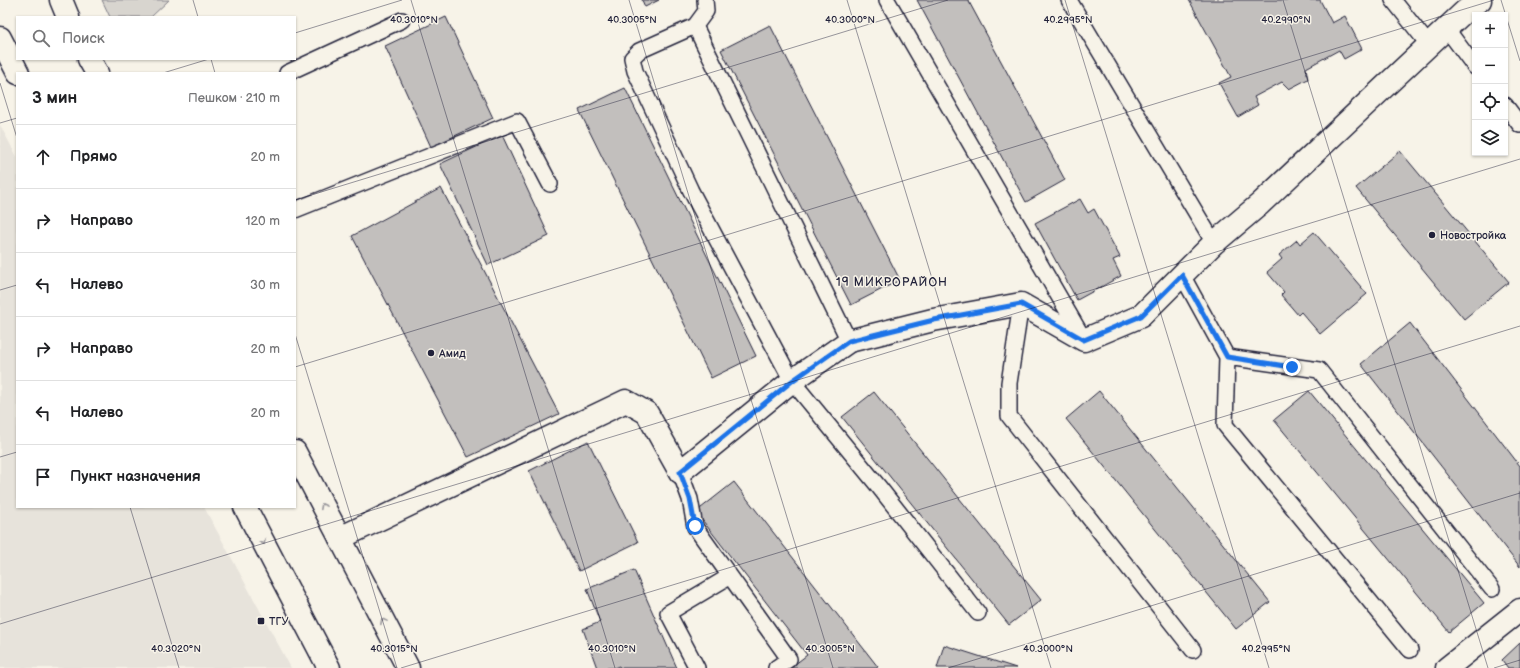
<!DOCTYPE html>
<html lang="ru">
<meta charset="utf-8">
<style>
body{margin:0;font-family:"Balsamiq Sans",sans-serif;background:#f2f2f2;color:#202124}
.controls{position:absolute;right:12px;top:12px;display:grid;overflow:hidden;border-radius:0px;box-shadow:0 1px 3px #0004}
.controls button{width:36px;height:36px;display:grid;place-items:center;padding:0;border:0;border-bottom:1px solid #e0e0e0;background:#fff;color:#202124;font:20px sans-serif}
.stop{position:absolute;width:12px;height:12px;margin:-9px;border:3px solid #1a73e8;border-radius:50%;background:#fff}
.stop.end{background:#1a73e8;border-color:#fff;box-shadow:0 1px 4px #0008}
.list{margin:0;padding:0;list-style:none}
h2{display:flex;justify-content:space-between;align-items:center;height:52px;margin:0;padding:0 16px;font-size:17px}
h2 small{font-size:13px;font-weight:400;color:#757577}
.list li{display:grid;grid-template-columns:26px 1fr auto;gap:12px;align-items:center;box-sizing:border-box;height:64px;padding:0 16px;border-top:1px solid #e0e0e0}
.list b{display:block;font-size:15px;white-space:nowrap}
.list em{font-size:13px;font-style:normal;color:#757577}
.icon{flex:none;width:22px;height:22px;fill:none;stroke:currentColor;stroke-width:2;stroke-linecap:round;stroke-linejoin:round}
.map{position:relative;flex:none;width:1520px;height:668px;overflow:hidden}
.search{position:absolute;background:#fff;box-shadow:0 1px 3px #0004;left:16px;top:16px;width:280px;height:44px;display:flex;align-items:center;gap:10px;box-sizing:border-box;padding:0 14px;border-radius:0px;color:#757577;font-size:15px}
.panel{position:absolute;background:#fff;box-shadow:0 1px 3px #0004;left:16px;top:72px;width:280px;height:436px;border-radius:0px}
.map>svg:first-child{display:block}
</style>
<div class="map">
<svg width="1520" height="668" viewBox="0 0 1520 668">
<rect width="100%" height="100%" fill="#f7f3e8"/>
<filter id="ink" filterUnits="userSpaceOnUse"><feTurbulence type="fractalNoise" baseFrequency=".025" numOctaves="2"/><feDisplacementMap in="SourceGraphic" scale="8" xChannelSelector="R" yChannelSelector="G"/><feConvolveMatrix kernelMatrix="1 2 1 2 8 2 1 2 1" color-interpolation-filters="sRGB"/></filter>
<g filter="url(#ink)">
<path fill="#e7e3db" d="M0,125L17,157V507H204L291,668H0Z"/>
<path fill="#d8d5cf" stroke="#7d7c85" d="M102,0H169L151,17H110Z"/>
<path fill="#c2bfbd" stroke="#22223b" d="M642,0H659L645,7Z
M917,0H968L1065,180L1026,202Z
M1189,0H1320L1332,23L1345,16L1362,49L1344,59L1339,50L1306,68L1308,79L1289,89L1282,82L1254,97L1258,105L1238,117L1219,83L1231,77Z
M446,17L493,118L431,147L385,46Z
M770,25L900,280L851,305L721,50Z
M625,88L756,356L711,378L579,110Z
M502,135L549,236L488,265L440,164Z
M1400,151L1509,282L1464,319L1356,188Z
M441,188L559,414L468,457L352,236Z
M1080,199L1088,213L1094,209L1120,257L1113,260L1121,276L1077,300L1035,223Z
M1314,232L1367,294L1320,334L1301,312L1298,315L1281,295L1284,292L1267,272L1282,259L1279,255L1297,240L1300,244Z
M1410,323L1520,466V567L1361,364Z
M1099,391L1270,602L1236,629L1066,419Z
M1309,391L1484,603L1449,632L1274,420Z
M874,392L1041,600L1009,625L842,417Z
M588,441L638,542L579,571L529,471Z
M734,482L878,667L876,668H790L807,655L696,512Z
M634,570L677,668H620L619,666L614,668H597L583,629L600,622L587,589Z
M1520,643V668H1508L1502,660Z
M944,645L1016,668H937Z"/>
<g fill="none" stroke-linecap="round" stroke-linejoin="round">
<g stroke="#22223b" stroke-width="18">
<path id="service" d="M705,0L706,11L695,26L639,51L632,58L635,71L691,191L792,381L879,487L978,613
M887,0L1083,338
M1069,0L1214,243
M1393,0L1428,44
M695,26L849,341
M1446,28L1475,67
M287,73L402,20
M1505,105L1520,125
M295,210L517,121L550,184
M1182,275L1227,357L1225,425L1410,650
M1021,304L1009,383V416L1193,650
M1227,357L1319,370L1492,589
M680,472L690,499L695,527L789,659L776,668
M697,668L668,613L730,576"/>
</g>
<g stroke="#22223b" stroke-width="25">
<path id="minor" d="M340,538L626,401L647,413L680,472L792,381L849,341L933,320L1021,304L1084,340L1141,316L1214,243L1260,204L1465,11L1480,0
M1447,668L1520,610"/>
</g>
<g stroke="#22223b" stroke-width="25">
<path id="trunk" d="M61,0L68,17
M0,38L18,73
M89,59L97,73
M295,452L408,668
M245,507L329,668"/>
</g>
<use href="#service" stroke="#f7f3e8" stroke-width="15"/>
<use href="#minor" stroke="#f7f3e8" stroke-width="22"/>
<use href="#trunk" stroke="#f7f3e8" stroke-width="22"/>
</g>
<defs><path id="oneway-chevron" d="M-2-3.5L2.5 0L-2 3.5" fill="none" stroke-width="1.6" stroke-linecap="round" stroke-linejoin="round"/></defs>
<g stroke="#97959a">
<use href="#oneway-chevron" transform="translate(323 506) rotate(-118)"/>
<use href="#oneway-chevron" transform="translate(263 542) rotate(62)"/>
<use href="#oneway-chevron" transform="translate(383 621) rotate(-118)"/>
</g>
</g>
<g fill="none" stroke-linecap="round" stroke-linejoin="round" filter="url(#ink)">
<path stroke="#1a73e8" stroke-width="5" d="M695,526L690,499L680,472L792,381L849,341L934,320L1021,304L1084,340L1141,316L1182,275L1227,357L1292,367"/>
</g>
<path fill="none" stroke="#22223b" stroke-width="1" stroke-opacity="0.45" d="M193,0L198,17M411,0L615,668M629,0L833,668M847,0L1051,668M1065,0L1269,668M1283,0L1488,668M1501,0L1520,61M295,33L402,0M211,59L215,73M163,73L209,59M0,83L17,138M0,123L17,118M295,200L948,0M0,290L17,285M295,334L397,668M295,367L1494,0M0,457L17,452M130,507L179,668M0,624L1520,159M401,668L1520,326M948,668L1520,493M1494,668L1520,660"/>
<g fill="#22223b" stroke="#f7f3e8" stroke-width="1.5">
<circle cx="1432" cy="235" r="4"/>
<circle cx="431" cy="353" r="4"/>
<rect x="257" y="617" width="8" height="8" rx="2"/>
</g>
<g text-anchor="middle" stroke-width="3" stroke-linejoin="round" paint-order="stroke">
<g font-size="11" fill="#22223b" stroke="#f7f3e8" text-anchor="start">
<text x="1440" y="239">Новостройка</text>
<text x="439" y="357">Амид</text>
<text x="269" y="625">ТГУ</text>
</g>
<g font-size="12" letter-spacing="1" fill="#22223b" stroke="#f7f3e8">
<text x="892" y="286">19 МИКРОРАЙОН</text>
</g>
</g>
<g font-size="10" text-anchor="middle" fill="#22223b" stroke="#f7f3e8" stroke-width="3" stroke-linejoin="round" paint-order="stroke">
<text x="414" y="23">40.3010°N</text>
<text x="632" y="23">40.3005°N</text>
<text x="850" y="23">40.3000°N</text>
<text x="1068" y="23">40.2995°N</text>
<text x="1286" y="23">40.2990°N</text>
<text x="176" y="652">40.3020°N</text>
<text x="394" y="652">40.3015°N</text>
<text x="612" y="652">40.3010°N</text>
<text x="830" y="652">40.3005°N</text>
<text x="1048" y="652">40.3000°N</text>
<text x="1266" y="652">40.2995°N</text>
</g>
</svg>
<div class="controls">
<button>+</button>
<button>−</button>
<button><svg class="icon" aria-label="locate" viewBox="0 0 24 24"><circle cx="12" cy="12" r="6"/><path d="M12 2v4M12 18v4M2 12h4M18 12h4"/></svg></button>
<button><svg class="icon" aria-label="layers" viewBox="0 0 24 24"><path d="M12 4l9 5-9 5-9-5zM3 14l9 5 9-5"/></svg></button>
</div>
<div class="stop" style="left:695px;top:526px"></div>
<div class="stop end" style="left:1292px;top:367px"></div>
<div class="search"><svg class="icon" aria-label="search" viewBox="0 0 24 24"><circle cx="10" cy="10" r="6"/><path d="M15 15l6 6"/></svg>Поиск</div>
<section class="panel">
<h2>3 мин<small>Пешком · 210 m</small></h2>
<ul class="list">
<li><svg class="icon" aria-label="ahead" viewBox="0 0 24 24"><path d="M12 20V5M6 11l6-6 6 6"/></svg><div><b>Прямо</b></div><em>20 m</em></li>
<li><svg class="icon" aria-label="right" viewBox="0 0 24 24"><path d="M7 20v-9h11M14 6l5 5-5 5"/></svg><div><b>Направо</b></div><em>120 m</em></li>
<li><svg class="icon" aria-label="left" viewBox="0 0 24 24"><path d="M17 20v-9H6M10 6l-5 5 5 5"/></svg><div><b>Налево</b></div><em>30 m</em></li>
<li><svg class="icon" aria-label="right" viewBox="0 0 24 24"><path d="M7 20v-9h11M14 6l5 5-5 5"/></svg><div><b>Направо</b></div><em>20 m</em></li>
<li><svg class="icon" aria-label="left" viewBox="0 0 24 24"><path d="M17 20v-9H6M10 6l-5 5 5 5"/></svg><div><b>Налево</b></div><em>20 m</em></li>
<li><svg class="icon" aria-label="arrive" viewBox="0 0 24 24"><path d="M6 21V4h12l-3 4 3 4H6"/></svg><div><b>Пункт назначения</b></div></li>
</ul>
</section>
</div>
